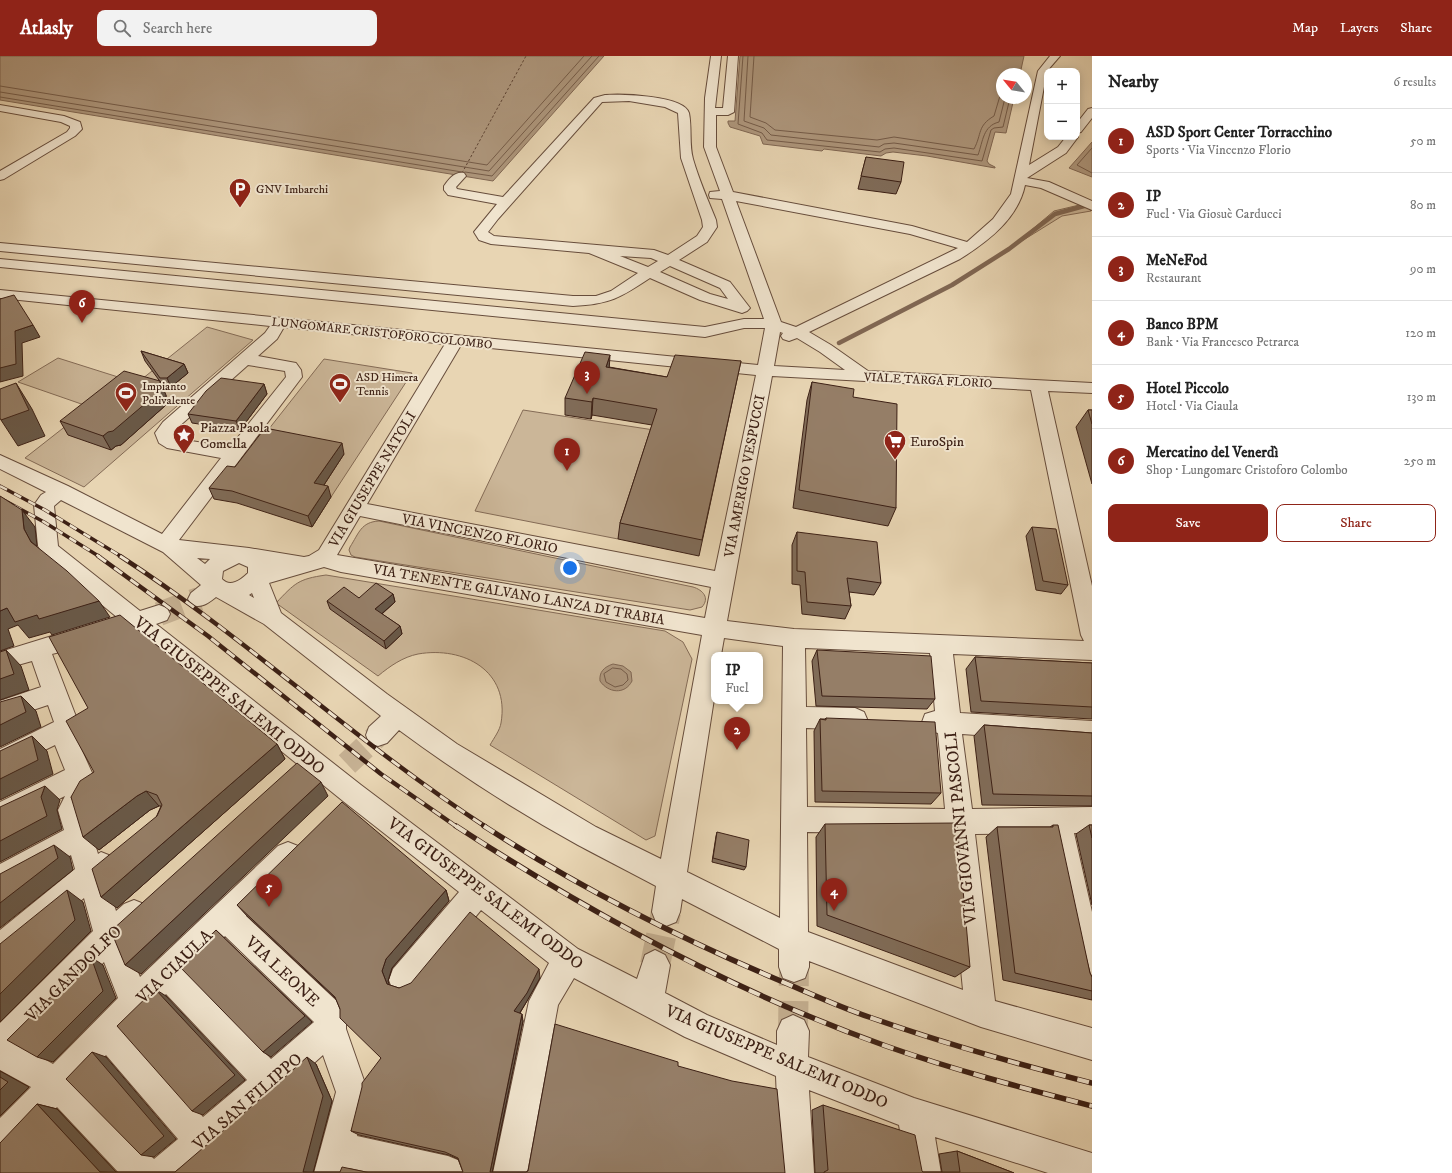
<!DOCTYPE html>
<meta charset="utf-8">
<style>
body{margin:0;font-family:"IM FELL DW Pica",serif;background:#f2f2f2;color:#222}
.controls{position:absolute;right:12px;top:12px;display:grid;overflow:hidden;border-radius:8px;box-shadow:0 2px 10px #0003}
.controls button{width:36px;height:36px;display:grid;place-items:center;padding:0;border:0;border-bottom:1px solid #e0e0e0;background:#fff;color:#222;font:20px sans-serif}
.compass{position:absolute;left:996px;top:12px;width:36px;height:36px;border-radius:50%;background:#fff;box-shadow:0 2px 10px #0003;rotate:300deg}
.you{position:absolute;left:570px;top:512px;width:14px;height:14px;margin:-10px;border:3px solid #fff;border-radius:50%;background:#1a73e8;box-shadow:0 0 0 6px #1a73e833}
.badge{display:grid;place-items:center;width:26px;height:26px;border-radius:50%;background:#8f2418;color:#fff;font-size:13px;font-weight:700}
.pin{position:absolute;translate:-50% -33px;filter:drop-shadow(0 1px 2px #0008)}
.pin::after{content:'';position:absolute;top:21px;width:14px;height:12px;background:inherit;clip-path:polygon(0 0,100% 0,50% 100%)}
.popup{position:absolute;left:711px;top:596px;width:52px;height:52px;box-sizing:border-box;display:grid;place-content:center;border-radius:8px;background:#fff;filter:drop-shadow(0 1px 3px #0005);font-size:13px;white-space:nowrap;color:#767676}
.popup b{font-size:15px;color:#222}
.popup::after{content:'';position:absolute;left:50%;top:100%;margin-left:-8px;border:8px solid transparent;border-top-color:#fff}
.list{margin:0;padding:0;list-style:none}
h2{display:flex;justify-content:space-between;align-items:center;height:52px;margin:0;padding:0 16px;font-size:17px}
h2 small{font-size:13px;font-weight:400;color:#767676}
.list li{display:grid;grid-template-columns:26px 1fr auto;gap:12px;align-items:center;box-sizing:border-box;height:64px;padding:0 16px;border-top:1px solid #e0e0e0}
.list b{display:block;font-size:15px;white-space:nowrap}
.list p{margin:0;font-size:13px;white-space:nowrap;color:#767676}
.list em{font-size:13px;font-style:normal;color:#767676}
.actions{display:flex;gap:8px;padding:12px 16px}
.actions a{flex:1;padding:9px 0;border:1px solid #8f2418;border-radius:8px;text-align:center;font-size:14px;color:#8f2418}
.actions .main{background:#8f2418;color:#fff}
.icon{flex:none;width:22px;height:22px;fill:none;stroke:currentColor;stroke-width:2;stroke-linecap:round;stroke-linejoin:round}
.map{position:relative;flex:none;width:1092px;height:1117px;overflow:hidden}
header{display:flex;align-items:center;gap:24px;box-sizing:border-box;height:56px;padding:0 20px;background:#8f2418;color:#fff}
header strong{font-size:19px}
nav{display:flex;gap:22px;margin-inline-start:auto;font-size:14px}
.search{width:280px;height:36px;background:#f2f2f2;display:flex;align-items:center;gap:10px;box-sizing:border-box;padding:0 14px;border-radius:8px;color:#767676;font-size:15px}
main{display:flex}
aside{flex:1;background:#fff}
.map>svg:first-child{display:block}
</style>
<header>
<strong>Atlasly</strong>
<div class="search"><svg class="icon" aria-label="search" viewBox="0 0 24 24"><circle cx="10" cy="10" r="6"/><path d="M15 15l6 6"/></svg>Search here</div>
<nav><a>Map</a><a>Layers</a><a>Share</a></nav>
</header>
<main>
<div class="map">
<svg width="1092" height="1117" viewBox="0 0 1092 1117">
<rect width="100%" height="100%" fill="#e8d5b3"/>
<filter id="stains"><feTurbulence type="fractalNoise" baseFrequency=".005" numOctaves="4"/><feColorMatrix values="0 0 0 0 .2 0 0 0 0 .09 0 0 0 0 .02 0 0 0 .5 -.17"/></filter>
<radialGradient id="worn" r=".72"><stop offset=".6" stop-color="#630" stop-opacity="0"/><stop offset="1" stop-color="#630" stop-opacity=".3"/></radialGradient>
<path fill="#cbb698" stroke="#846b56" d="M1092,146V152L1089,153L1091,155L1062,160L1009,193L1054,155Z
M207,271L253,284L84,431L25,402L90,351L18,326L58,302L137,327Z
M324,303L412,317L331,441L231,421Z
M523,354L654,374L618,483L475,455Z
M379,465L693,531C703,534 710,542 702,551L690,554L355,501L351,499L349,494L350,491C359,477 361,466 379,465Z
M326,519L665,575L683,586L692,603L655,780L646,784L490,689C494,682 500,674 501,667C510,615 464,590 418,598C403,601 390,610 378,620L276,547C295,527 298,523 326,519Z"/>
<path fill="#ae977d" stroke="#806753" d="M0,0H604L493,125L0,44Z
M740,0H1024L1020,18H1002V42H1014L1006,77L995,76L987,105L989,108L995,111V112L927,100L893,96L886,97L881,100L824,93L822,95L763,88L760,80L730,71L728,67V65H735Z
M1092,86V121L1069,112Z
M613,608L623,610L631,616L632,625C625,639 608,637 600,625C599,616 604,611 613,608Z"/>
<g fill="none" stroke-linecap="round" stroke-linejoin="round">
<path stroke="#755c49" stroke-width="1" d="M743,0L738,68L762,77L767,84L880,96L885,93L894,92L982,105L991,74L994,72L1003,71L1010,42
M748,0L744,65L764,72L771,79L879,91L884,88L894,87L978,99C983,85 983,70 999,66L1005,42
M754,0L750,61L766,67L775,74L877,84L894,81L974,93C982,78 977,70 994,60L1002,33
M0,30L487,109L584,0
M0,36L489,115L592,0
M0,41L462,116
M1092,92L1077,109L1092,117
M465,116L492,120L599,0
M613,612L621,613L627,618L628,624L623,629L615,631L606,626L604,618Z"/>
<path stroke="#806753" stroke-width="4.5" d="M839,287L952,229L1009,193L1055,158L1092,148"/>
<path stroke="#5e4434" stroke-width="1" stroke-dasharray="2.5 2" stroke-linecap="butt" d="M462,117L526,0"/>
<path stroke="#c6b193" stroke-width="24" stroke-dasharray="24 12" stroke-linecap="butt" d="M159,558L199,543
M347,708L378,679"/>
<path stroke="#c6b193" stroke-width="30" stroke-dasharray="30 15" stroke-linecap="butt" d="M655,909L666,856
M793,975L794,911"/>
<g stroke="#674d3c" stroke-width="2">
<path id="minor" d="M711,0H721L715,52H723L728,0H738L734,56L728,59H716V91L733,136L912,170L967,186L993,163L1011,138L1038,15L1050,0H1060L1047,15L1029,109L1058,91L1066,81H1078L1066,97L1027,122L1049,126L1092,145V154L1041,132L1025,129C1018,163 987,186 960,203L809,276L831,289L868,315L1092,327V337L1048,335L1092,530V604L953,598L960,657L1092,665V687L962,678L972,753L1092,751V777H1074L1092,856V938L1081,934L1077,923L1047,777L975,778L995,945L1092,972V1004L981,971L809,905V911L805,922L794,926L783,922L779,911V893L682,843L680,856L676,866L666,870L656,866L652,856L656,830C630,816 604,803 578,789C516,755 456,716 399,674L387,687L378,690L369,687L366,679L369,671L381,660L264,568L216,541C207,548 202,552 191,549L188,543L191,537L201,529L163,496L61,444L54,450L58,490L140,555L159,549L167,552L170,558L167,564L156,568L361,729L578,893L637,923L645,899L655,894L665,899L670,909L665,937L707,959L777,989V975L782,964L793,959L804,964L809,975L808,1001L914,1042L1092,1097V1117H1048L935,1081L941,1117H907L899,1069L809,1034L814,1117H780L776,1020L685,981L574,922L558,949L527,1117H493L529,945L549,907L481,854L415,935L404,939L393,935L389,924L393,913L459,836L343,745L133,575L126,577L118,574L115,568L118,562L45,502L38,490L34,449L41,439L46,436L0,413V399L68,430L162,478L221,402L167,392L159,387L155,377L163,366L265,277L270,270L0,242V234L758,309L765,272H744L705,281L0,211V203L705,271L744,263H764L722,143L710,142L709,139L710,136L720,135L704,91L705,42ZM736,145L910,178L958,192L796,271L781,266ZM284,271L445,288L319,494L309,500L304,501L249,492L179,484L302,321L301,314L296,307L258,300L277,283ZM780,276L783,277L781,280L783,283L789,285L797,282L820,296L845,314L774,310ZM461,289L756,319L715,515L367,448ZM248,309L285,315L286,321L230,391L178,383L174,380L173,377L175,374ZM772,320L1031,334L1081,579L1084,585L794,573L727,565ZM360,460L711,531L705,562L337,499ZM197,502L210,503L205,508ZM239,507L248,511V517C241,524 230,532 222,523L223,515ZM324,511L341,516L702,579L661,803L596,771L457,688L387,638L281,557L269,527ZM252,537L254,542L249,539ZM724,582L783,590L780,862L687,816L714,643V599H721ZM805,592L930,597L935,655L925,658L922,666L925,674L938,677L945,753L807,751L806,672L855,674L864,670L867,663L864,656L855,652L806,651ZM807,776L948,778L963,934L808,876Z
M605,39C620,38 684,39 689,57C692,72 689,89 693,103C699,124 708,144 716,164L717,171L707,186L679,204L730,226L750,252L747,255L742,257L700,244L650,222C620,242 610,248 573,250L0,195V187L573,240H596L611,235L638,217L589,197L491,188L479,184L474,176L497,148L448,139L444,134V130C449,123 455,115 464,117L466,120L456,131L457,133L503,141L594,42ZM629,45L665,51L678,57L681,102L702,164L703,171L697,180L668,199L654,194L494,180L488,176L498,163L602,46ZM620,200L651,202L658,205L648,211ZM670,210L720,232L728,243L710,238L660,216Z
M0,49L64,60L80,66L82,73L75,80L4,123L0,124V115L67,76L70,72V70L61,66L0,55Z
M1092,52V62L1081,76L1077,77V67L1088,53Z
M52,580L60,582L63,589L60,596L52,598L80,671L79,688L98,730L85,755L98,798L101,796L111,800L115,810L111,820L106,824L116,855L124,848L134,844L144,848L148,858L144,868L125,885L140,921L278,790L288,786L298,790L302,799L298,808L246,860L342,950L346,961V973L368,1036L357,1080L448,1100L460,1105L465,1117H373L349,1112L348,1117H314L336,1036L323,999L284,1034L282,1037L278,1039L190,1117H119L57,1051L12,1098L0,1103V1062L31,1031L0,1014V967L93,875L84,842L10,903L0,908V874L75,813L71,799L0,837V808L64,774L58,754L65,740L0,772V746L65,714L55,689L0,716V693L54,666L48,649L0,665V645L41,631L32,605L0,614V596ZM225,880L314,966L271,1003L187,917ZM104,906L118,942L53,1008L21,990ZM166,938L247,1024L203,1061L128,976ZM106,999L178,1083L154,1103L79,1028Z"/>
</g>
<use href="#minor" fill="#f0e4ce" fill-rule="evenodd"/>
<g stroke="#3c2015" stroke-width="3.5">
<path id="rail-far2" d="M0,430L45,454L122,501
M0,442L44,466L100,501"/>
</g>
<g stroke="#3c2015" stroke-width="4.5">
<path id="rail-far1" d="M98,500L208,580L381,718L457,771
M120,500C248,583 358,688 486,771"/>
</g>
<g stroke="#3c2015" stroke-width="5.5">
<path id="rail" d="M456,770C591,858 734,936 886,990C954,1014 1023,1032 1092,1050
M484,770C577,830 675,880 776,923C807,936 837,950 869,961C942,987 1017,1008 1092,1027"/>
</g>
<use href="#rail-far2" stroke="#f0e4ce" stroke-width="2.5" stroke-dasharray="8" stroke-linecap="butt"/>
<use href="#rail-far1" stroke="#f0e4ce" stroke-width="3" stroke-dasharray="10" stroke-linecap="butt"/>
<use href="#rail" stroke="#f0e4ce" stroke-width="4" stroke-dasharray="12" stroke-linecap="butt"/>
</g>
<path fill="#806c59" stroke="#3c2015" d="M866,101L901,126L896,138L858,133Z
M141,295L184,308L188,317L171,331H164L145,305Z
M741,305L699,500L618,483L620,467L652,369L592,359L591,363L565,359V342L609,311L667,321Z
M812,326L853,341L896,452L888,470L793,452L807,344Z
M264,328L267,338L240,374L192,367L188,358Z
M166,339V349L121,389L116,390L111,394L68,379L60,365Z
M1088,354H1092V428L1076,371Z
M344,398L324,429L331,441L312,471L237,447L214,443L209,432L235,411Z
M1032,471L1068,529L1061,538L1036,534L1026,480Z
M797,476L881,527L874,539L849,536L851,550L845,563L802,558L800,529L792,528V489Z
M393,538L395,546L382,558L400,570L402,578L386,593L330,553L327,545Z
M817,594L935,643L927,653L816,650L812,605Z
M975,601L1092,607V663L971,656L966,613Z
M826,662L941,737L931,748L815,746L814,675L820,663H825Z
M984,669L1092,677V750L982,749L974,680Z
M277,688L285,703L117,852L161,750H159L150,754L99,794L71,741Z
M825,768L970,911L955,921L817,870L816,781Z
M1053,769L1090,917L1092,921V944L1003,924L986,781L997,771H1050Z
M1089,769H1092V849L1076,778Z
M717,776L746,811L744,814L712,806L716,780Z
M446,834L449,845L392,912L388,925L389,929L399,932L540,922L527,945L520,957L523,965L492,1116H526L678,1010L785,1117H0L37,1048L57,1053L116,1116H175L316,1008L332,1045L313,1116H463L458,1103L449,1099L359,1079L351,1075L381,1002L340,953L336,943L247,860L237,849Z
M823,1049L923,1116H942L939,1098L957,1095L1014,1117H815L812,1054Z"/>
<path fill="#685848" stroke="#3c2015" d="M33,269L40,281L22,287L23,320L0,326V312L15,275Z
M610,299L609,316L606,311Z
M184,308L188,317L171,331L167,322Z
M160,325L166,339V349L121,389L116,390L111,394L103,380Z
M16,327L32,353L45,380L18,390L1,364Z
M264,328L267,338L240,374L236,365Z
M593,342L592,359L591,363L592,346Z
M342,387L344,398L318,438L314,427Z
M328,430L331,441L312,471L308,460Z
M22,454L35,471L37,490L31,486L24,473Z
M393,538L395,546L378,561L375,553Z
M99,545L110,561L52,579L50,576L29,582L18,569L8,573L14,590L0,595V555L7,552L37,559Z
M400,570L402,578L386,593L384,585Z
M6,594L21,610L29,634L0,644V623Z
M21,640L36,655L41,671L0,691V669Z
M32,680L47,695L53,718L0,744V723Z
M277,688L285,703L117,852L101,841Z
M321,726L328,740L141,918L125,909Z
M45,730L60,744L57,754L62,773L0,806V785L41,741Z
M146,735L159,750L150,754L99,794L83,781L137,740Z
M54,789L70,801L73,814L0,872V847Z
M67,834L83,846L91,875L0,966V938Z
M446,834L449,845L392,912L388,925L392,936L387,928L382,915L386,903Z
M216,874L312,966L271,1001L263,996Z
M91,901L103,909L116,942L53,1006L37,1001Z
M539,913L540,922L527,945L516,963L514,955Z
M155,933L166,940L245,1024L203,1059L192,1055Z
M522,958L523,965L492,1117L490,1116Z
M92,996L106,1001L176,1083L154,1101L141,1099Z
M307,1001L316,1008L332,1045L313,1117L303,1116Z
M0,1015L29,1031L0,1060Z
M37,1048L57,1053L117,1117L100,1116Z"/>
<path fill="#957e67" stroke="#3c2015" d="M866,101L904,106L901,126L861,120Z
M14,239L33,269L15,275L16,308L0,312V243Z
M141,295L184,308L167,322H160Z
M585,296L610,299L606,311L667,321L675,299L741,305L702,484L620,467L657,353L593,342L592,346L565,342Z
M124,315L160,325V335L113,375L108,376L103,380L60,365Z
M221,322L264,328L236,365L188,358L206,335Z
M812,326L854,333L853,341L897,348L896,452L799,434Z
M16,327L29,354L1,364L0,362V333Z
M1088,354H1092V368Z
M265,372L342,387L314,427L328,430L308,460L232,435L209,432L227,410L235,411Z
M0,440L22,454L24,473L31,486L67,515L99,545L39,563L37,559L15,566L7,552L0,555Z
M1032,471L1056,473L1068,529L1043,525Z
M797,476L877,486L881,527L847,522L851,550L807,546L805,516L797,515Z
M376,527L393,538L375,553L400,570L384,585L327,545L344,531L359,542Z
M120,559L277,688L101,841L92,813L157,760L162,749L157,739L146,735L137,740L83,781L71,741L80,725L94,716L66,665L88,652L49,581Z
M6,594L14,618L0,623V596Z
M817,594L931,600L935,643L822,640Z
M975,601L1092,607V651L981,645Z
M21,640L26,656L0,669V646Z
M826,662L935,666L941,737L822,735L820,663L826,664Z
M984,669L1092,677V740L993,738Z
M32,680L38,704L0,723V695Z
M297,707L321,726L125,909L111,875Z
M45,730L41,741L47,760L0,785V751Z
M342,746L446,834L386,903L382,915L387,928L399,932L411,927L470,856L539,913L527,937L514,955L522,958L490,1116H526L528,1115L555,968L678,1006V1010L732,1025L777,1033L785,1117H0V1087L37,1048L100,1116H175L273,1032L307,1001L323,1040L303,1116H340L342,1111L366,1116H463L458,1102L445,1096L351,1075L362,1031V1027L381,1002L340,962V953L335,941L237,849Z
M957,767L970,911L827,859L825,768Z
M1053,769H1058L1090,917L1092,921V935L1015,917L997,771H1053Z
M1089,769H1092V782Z
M717,776L749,784L746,811L713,802Z
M54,789L58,802L0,847V818Z
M67,834L75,864L0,938V888Z
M216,874L305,960L263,996L179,910Z
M91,901L103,935L37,1001L7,984Z
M155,933L235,1019L192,1055L117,970Z
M92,996L164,1080L141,1099L66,1023Z
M0,1021L8,1026L0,1034Z
M823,1049L915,1079L922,1115L923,1116H960L957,1095L1014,1117H824V1116L828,1114Z"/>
<defs>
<g id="parking-pin" transform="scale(1.15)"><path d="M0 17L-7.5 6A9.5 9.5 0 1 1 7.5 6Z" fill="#8f2418" stroke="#f0e4ce"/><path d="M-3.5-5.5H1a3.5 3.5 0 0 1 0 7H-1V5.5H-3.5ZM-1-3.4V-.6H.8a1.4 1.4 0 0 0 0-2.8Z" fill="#fff"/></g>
<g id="stadium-pin" transform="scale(1.15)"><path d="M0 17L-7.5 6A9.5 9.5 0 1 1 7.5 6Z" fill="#8f2418" stroke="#f0e4ce"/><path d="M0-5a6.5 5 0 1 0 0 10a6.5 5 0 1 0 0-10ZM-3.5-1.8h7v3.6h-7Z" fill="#fff"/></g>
<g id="sight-pin" transform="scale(1.15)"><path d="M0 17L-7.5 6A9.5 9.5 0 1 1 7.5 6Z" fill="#8f2418" stroke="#f0e4ce"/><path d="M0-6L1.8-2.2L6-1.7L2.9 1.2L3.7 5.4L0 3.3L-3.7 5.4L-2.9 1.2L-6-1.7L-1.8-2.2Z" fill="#fff"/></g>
<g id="supermarket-pin" transform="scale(1.15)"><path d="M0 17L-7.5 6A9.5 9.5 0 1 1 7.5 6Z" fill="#8f2418" stroke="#f0e4ce"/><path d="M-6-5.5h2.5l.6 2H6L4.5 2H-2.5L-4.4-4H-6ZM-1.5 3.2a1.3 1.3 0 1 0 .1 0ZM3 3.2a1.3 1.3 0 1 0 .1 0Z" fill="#fff"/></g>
</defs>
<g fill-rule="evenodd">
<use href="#parking-pin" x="240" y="133"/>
<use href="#stadium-pin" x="340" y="328"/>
<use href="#stadium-pin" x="126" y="337"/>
<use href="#sight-pin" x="184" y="379"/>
<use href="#supermarket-pin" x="895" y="385"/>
</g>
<g text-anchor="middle" stroke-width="4" stroke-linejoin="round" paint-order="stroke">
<g font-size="12" fill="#3c2015" stroke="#f0e4ce" text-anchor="start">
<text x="256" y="137">GNV Imbarchi</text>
<text x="356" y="325">ASD Himera<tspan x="356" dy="14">Tennis</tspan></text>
<text x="142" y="334">Impianto<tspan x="142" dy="14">Polivalente</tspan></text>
</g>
<g font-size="12" fill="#3c2015" stroke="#f0e4ce">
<text transform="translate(382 277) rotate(6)" y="4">LUNGOMARE CRISTOFORO COLOMBO</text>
<text transform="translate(928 324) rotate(3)" y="4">VIALE TARGA FLORIO</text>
</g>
<g font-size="14" fill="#3c2015" stroke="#f0e4ce" text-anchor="start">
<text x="200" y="376">Piazza Paola<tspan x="200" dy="16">Comella</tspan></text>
<text x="910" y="390">EuroSpin</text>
</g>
<g font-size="14" fill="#3c2015" stroke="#f0e4ce">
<text transform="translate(744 420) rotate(-79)" y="5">VIA AMERIGO VESPUCCI</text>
<text transform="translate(372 423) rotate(-59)" y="5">VIA GIUSEPPE NATOLI</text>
<text transform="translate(480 477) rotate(11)" y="5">VIA VINCENZO FLORIO</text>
<text transform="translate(519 538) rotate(10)" y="5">VIA TENENTE GALVANO LANZA DI TRABIA</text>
</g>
<g font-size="17" fill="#3c2015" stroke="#f0e4ce">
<text transform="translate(230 639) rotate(39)" y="6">VIA GIUSEPPE SALEMI ODDO</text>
<text transform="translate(960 772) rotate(-96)" y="6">VIA GIOVANNI PASCOLI</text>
<text transform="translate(486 837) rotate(37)" y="6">VIA GIUSEPPE SALEMI ODDO</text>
<text transform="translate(174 910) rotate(-44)" y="6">VIA CIAULA</text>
<text transform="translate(283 915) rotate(43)" y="6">VIA LEONE</text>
<text transform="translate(73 917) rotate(-45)" y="6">VIA GANDOLFO</text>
<text transform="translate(777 1000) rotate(23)" y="6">VIA GIUSEPPE SALEMI ODDO</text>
<text transform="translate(247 1045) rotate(-41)" y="6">VIA SAN FILIPPO</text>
</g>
</g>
<rect width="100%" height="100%" filter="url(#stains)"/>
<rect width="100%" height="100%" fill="url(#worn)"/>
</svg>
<div class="controls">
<button>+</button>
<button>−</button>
</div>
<svg class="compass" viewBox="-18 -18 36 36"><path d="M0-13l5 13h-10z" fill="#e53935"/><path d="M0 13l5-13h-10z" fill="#767676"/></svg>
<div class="you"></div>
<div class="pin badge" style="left:567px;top:415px">1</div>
<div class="pin badge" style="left:737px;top:694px">2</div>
<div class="popup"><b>IP</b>Fuel</div>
<div class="pin badge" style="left:587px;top:338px">3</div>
<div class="pin badge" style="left:834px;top:855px">4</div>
<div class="pin badge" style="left:269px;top:851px">5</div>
<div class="pin badge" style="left:82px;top:267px">6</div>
</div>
<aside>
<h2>Nearby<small>6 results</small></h2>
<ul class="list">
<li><span class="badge">1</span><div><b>ASD Sport Center Torracchino</b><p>Sports · Via Vincenzo Florio</p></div><em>50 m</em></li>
<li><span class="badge">2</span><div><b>IP</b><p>Fuel · Via Giosuè Carducci</p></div><em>80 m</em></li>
<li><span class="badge">3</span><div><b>MeNeFod</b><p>Restaurant</p></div><em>90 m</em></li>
<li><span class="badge">4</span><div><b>Banco BPM</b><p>Bank · Via Francesco Petrarca</p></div><em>120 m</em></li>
<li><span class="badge">5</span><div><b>Hotel Piccolo</b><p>Hotel · Via Ciaula</p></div><em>130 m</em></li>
<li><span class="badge">6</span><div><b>Mercatino del Venerdì</b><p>Shop · Lungomare Cristoforo Colombo</p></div><em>250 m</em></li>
</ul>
<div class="actions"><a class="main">Save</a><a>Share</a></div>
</aside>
</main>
